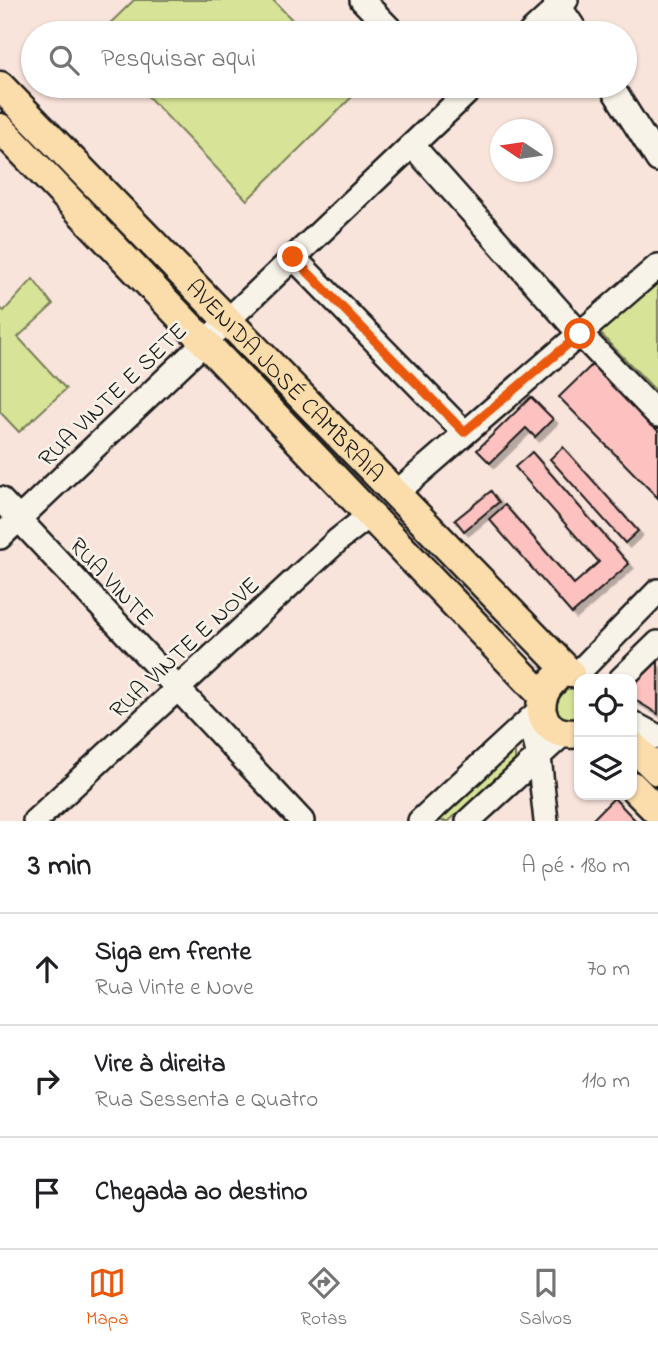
<!DOCTYPE html>
<html lang="pt">
<meta charset="utf-8">
<style>
body{margin:0;font-family:"Indie Flower",sans-serif;background:#f6f6f6;color:#202124}
.controls{position:absolute;right:21px;bottom:21px;display:grid;overflow:hidden;border-radius:14px;box-shadow:0 2px 5px #0004}
.controls button{width:63px;height:63px;display:grid;place-items:center;padding:0;border:0;border-bottom:2px solid #e0e0e0;background:#fff;color:#202124;font:35px sans-serif}
.compass{position:absolute;left:490px;top:119px;width:63px;height:63px;border-radius:50%;background:#fff;box-shadow:0 2px 5px #0004;rotate:283deg}
.stop{position:absolute;width:21px;height:21px;margin:-16px;border:5px solid #ea580c;border-radius:50%;background:#fff}
.stop.end{background:#ea580c;border-color:#fff;box-shadow:0 2px 7px #0008}
.list{margin:0;padding:0;list-style:none}
h2{display:flex;justify-content:space-between;align-items:center;height:91px;margin:0;padding:0 28px;font-size:30px}
h2 small{font-size:23px;font-weight:400;color:#757577}
.list li{display:grid;grid-template-columns:46px 1fr auto;gap:21px;align-items:center;box-sizing:border-box;height:112px;padding:0 28px;border-top:2px solid #e0e0e0}
.list b{display:block;font-size:26px;white-space:nowrap}
.list p{margin:0;font-size:23px;white-space:nowrap;color:#757577}
.list em{font-size:23px;font-style:normal;color:#757577}
.icon{flex:none;width:38px;height:38px;fill:none;stroke:currentColor;stroke-width:2;stroke-linecap:round;stroke-linejoin:round}
.map{position:relative;flex:none;width:658px;height:821px;overflow:hidden}
.search{position:absolute;background:#fff;box-shadow:0 2px 5px #0004;left:21px;right:21px;top:21px;height:77px;display:flex;align-items:center;gap:18px;box-sizing:border-box;padding:0 24px;border-radius:38px;color:#757577;font-size:26px}
.sheet{height:427px;background:#fff}
nav{display:flex;justify-content:space-around;align-items:center;box-sizing:border-box;height:98px;border-top:2px solid #e0e0e0;background:#fff;font-size:19px;color:#757577}
nav a{display:grid;justify-items:center;gap:4px}
nav .on{color:#ea580c}
.map>svg:first-child{display:block}
</style>
<div class="map">
<svg width="658" height="821" viewBox="0 0 658 821">
<defs>
<filter id="shadow"><feDropShadow dx="4.5" dy="4.5" stdDeviation="0" flood-color="#0004"/></filter>
</defs>
<rect width="100%" height="100%" fill="#f9e4dc"/>
<filter id="ink" filterUnits="userSpaceOnUse"><feTurbulence type="fractalNoise" baseFrequency=".0143" numOctaves="2"/><feDisplacementMap in="SourceGraphic" scale="14" xChannelSelector="R" yChannelSelector="G"/><feConvolveMatrix kernelMatrix="1 2 1 2 8 2 1 2 1" color-interpolation-filters="sRGB"/></filter>
<g filter="url(#ink)">
<path fill="#d7e497" stroke="#7a805a" stroke-width="2" d="M134,0H273L305,33H100Z
M138,86H355L359,90L247,200Z
M658,278V393L597,330Z
M33,279L53,305L18,337L66,389L19,432L0,412V308L4,311Z
M579,681V721L565,720L554,708L560,686Z
M512,750L515,753V760L449,821H429Z"/>
<path fill="#fdc1bf" stroke="#1c1c1c" stroke-width="2" filter="url(#shadow)" d="M593,364L658,431V498L559,397Z
M531,397L553,419L535,437L526,428L490,463L477,450Z
M563,447L638,531L625,543L550,459Z
M532,452L629,564L572,614L489,519L505,505L574,584L599,562L515,467Z
M491,491L499,502L464,531L455,520Z
M658,661V714L632,698V686Z
M614,798L636,821H591Z"/>
<g fill="none" stroke-linecap="round" stroke-linejoin="round">
<g stroke="#1c1c1c" stroke-width="28">
<path id="minor" d="M362,0L394,33
M555,0L577,33
M530,33L566,0
M611,86L658,160
M412,145L580,334L658,415
M293,257L464,432
M395,494L658,266
M0,499L302,821
M0,537L474,86
M577,674L658,591
M621,679L658,643
M530,719L539,757L546,821
M632,723L658,737
M35,821L338,540L371,514
M420,821L541,709
M468,821L563,734"/>
</g>
<g stroke="#1c1c1c" stroke-width="33">
<g id="major">
<path id="s1" d="M0,86L570,673"/>
<path d="M0,128L542,695"/>
<path d="M554,680C529,704 543,739 579,733"/>
<path d="M632,745L658,771"/>
<path d="M632,786L658,812"/>
</g>
</g>
<use href="#minor" stroke="#f7f3e8" stroke-width="23"/>
<use href="#major" stroke="#fbdcab" stroke-width="28"/>
</g>
</g>
<g fill="none" stroke-linecap="round" stroke-linejoin="round" filter="url(#ink)">
<path stroke="#ea580c" stroke-width="9" d="M293,257L464,432L580,334"/>
</g>
<g text-anchor="middle" stroke-width="5" stroke-linejoin="round" paint-order="stroke">
<g font-size="24" fill="#1c1c1c" stroke="#f7f3e8">
<text dy="8" stroke="none"><textPath href="#s1" startOffset="410">AVENIDA JOSÉ CAMBRAIA</textPath></text>
<text transform="translate(112 394) rotate(-44)" y="8">RUA VINTE E SETE</text>
<text transform="translate(112 581) rotate(47)" y="8">RUA VINTE</text>
<text transform="translate(184 647) rotate(-43)" y="8">RUA VINTE E NOVE</text>
</g>
</g>
</svg>
<div class="controls">
<button><svg class="icon" aria-label="locate" viewBox="0 0 24 24"><circle cx="12" cy="12" r="6"/><path d="M12 2v4M12 18v4M2 12h4M18 12h4"/></svg></button>
<button><svg class="icon" aria-label="layers" viewBox="0 0 24 24"><path d="M12 4l9 5-9 5-9-5zM3 14l9 5 9-5"/></svg></button>
</div>
<svg class="compass" viewBox="-18 -18 36 36"><path d="M0-13l5 13h-10z" fill="#e53935"/><path d="M0 13l5-13h-10z" fill="#757577"/></svg>
<div class="stop" style="left:580px;top:334px"></div>
<div class="stop end" style="left:293px;top:257px"></div>
<div class="search"><svg class="icon" aria-label="search" viewBox="0 0 24 24"><circle cx="10" cy="10" r="6"/><path d="M15 15l6 6"/></svg>Pesquisar aqui</div>
</div>
<section class="sheet">
<h2>3 min<small>A pé · 180 m</small></h2>
<ul class="list">
<li><svg class="icon" aria-label="ahead" viewBox="0 0 24 24"><path d="M12 20V5M6 11l6-6 6 6"/></svg><div><b>Siga em frente</b><p>Rua Vinte e Nove</p></div><em>70 m</em></li>
<li><svg class="icon" aria-label="right" viewBox="0 0 24 24"><path d="M7 20v-9h11M14 6l5 5-5 5"/></svg><div><b>Vire à direita</b><p>Rua Sessenta e Quatro</p></div><em>110 m</em></li>
<li><svg class="icon" aria-label="arrive" viewBox="0 0 24 24"><path d="M6 21V4h12l-3 4 3 4H6"/></svg><div><b>Chegada ao destino</b></div></li>
</ul>
</section>
<nav>
<a class="on"><svg class="icon" aria-label="map" viewBox="0 0 24 24"><path d="M3 6l6-2 6 2 6-2v14l-6 2-6-2-6 2zM9 4v14M15 6v14"/></svg>Mapa</a>
<a><svg class="icon" aria-label="directions" viewBox="0 0 24 24"><path d="M12 3l9 9-9 9-9-9zM9 14v-3h6M13 9l2 2-2 2"/></svg>Rotas</a>
<a><svg class="icon" aria-label="saved" viewBox="0 0 24 24"><path d="M7 4h10v16l-5-4-5 4z"/></svg>Salvos</a>
</nav>
